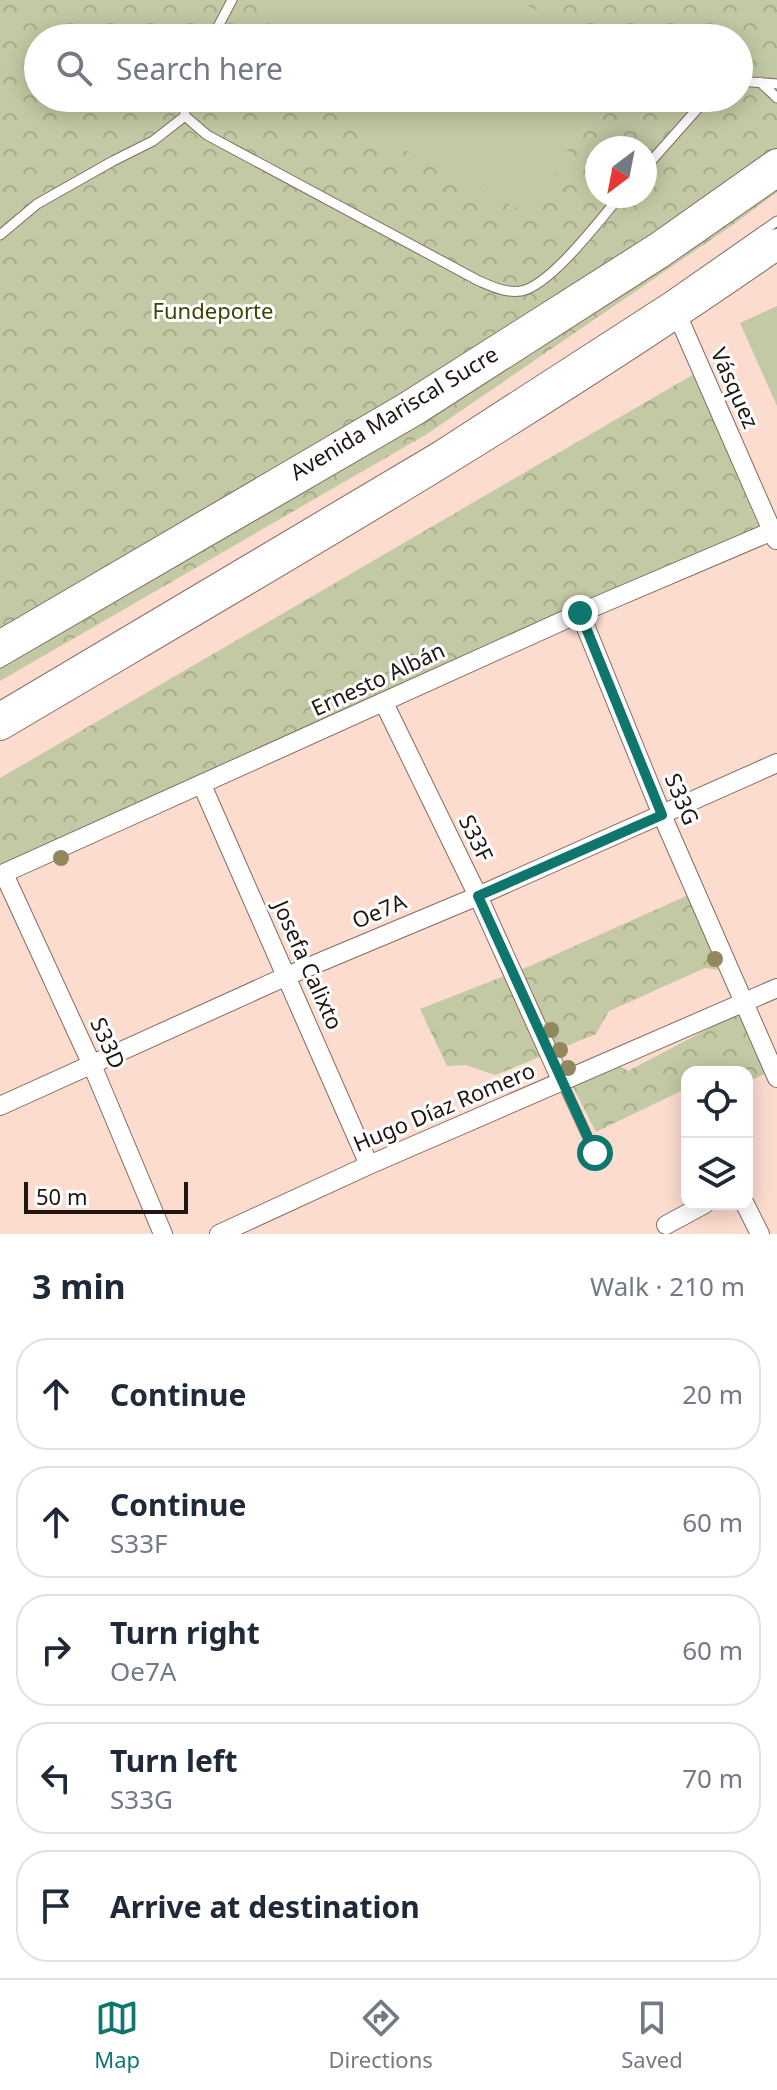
<!DOCTYPE html>
<meta charset="utf-8">
<style>
body{margin:0;font-family:"Noto Sans",sans-serif;background:#f2f2f3;color:#1f2937}
.controls{position:absolute;right:24px;bottom:24px;display:grid;overflow:hidden;border-radius:16px;box-shadow:0 4px 20px #0003}
.controls button{width:72px;height:72px;display:grid;place-items:center;padding:0;border:0;border-bottom:2px solid #e0e1e3;background:#fff;color:#1f2937;font:40px sans-serif}
.compass{position:absolute;left:585px;top:136px;width:72px;height:72px;border-radius:50%;background:#fff;box-shadow:0 4px 20px #0003;rotate:212deg}
.scale{position:absolute;left:24px;bottom:20px;width:164px;box-sizing:border-box;padding-left:8px;border:4px solid #201611;border-top:0;font-size:22px;line-height:28px;white-space:nowrap;color:#201611;-webkit-text-stroke:6px #fff;paint-order:stroke}
.stop{position:absolute;width:24px;height:24px;margin:-18px;border:6px solid #0f766e;border-radius:50%;background:#fff}
.stop.end{background:#0f766e;border-color:#fff;box-shadow:0 2px 8px #0008}
.list{margin:0;padding:0;list-style:none}
h2{display:flex;justify-content:space-between;align-items:center;height:104px;margin:0;padding:0 32px;font-size:34px}
h2 small{font-size:26px;font-weight:400;color:#747a83}
.list li{display:grid;grid-template-columns:52px 1fr auto;gap:24px;align-items:center;box-sizing:border-box;height:112px;margin:0 16px 16px;padding:0 16px;border:2px solid #e0e1e3;border-radius:32px}
.list b{display:block;font-size:30px;white-space:nowrap}
.list p{margin:0;font-size:26px;white-space:nowrap;color:#747a83}
.list em{font-size:26px;font-style:normal;color:#747a83}
.icon{flex:none;width:44px;height:44px;fill:none;stroke:currentColor;stroke-width:2;stroke-linecap:round;stroke-linejoin:round}
.map{position:relative;flex:none;width:777px;height:1234px;overflow:hidden}
.search{position:absolute;background:#fff;box-shadow:0 4px 20px #0003;left:24px;right:24px;top:24px;height:88px;display:flex;align-items:center;gap:20px;box-sizing:border-box;padding:0 28px;border-radius:44px;color:#747a83;font-size:30px}
.sheet{height:744px;background:#fff}
nav{display:flex;justify-content:space-around;align-items:center;box-sizing:border-box;height:112px;border-top:2px solid #e0e1e3;background:#fff;font-size:22px;color:#747a83}
nav a{display:grid;justify-items:center;gap:4px}
nav .on{color:#0f766e}
.map>svg:first-child{display:block}
</style>
<div class="map">
<svg width="777" height="1234" viewBox="0 0 777 1234">
<defs>
<pattern id="park-crowns" width="20" height="18" patternUnits="userSpaceOnUse" patternTransform="scale(2)"><rect width="20" height="18" fill="#c2c9a4"/><path d="M2 6a3 3 0 1 1 6 0M12 15a3 3 0 1 1 6 0" fill="none" stroke="#a6ac8c"/></pattern>
</defs>
<rect width="100%" height="100%" fill="#fbdcce"/>
<path fill="url(#park-crowns)" fill-rule="evenodd" d="M0,0H777V192L734,224L427,434L0,681ZM38,38H739V98H38ZM597,148H645V196H597Z
M694,374L759,527L0,876V778Z
M693,893L727,971L705,968L609,1011L596,1034L495,1075L466,1065L447,1066L420,1009L530,966Z
M740,999L772,1071L747,1082V1072H687V1088L596,1132L566,1073L607,1058L628,1071L727,1019Z"/>
<path fill="#c2c9a4" d="M282,0H517L591,38H262Z
M305,98H595L533,217Z
M777,306V406L740,323Z"/>
<g fill="none" stroke-linecap="round" stroke-linejoin="round">
<g stroke="#866b5f" stroke-width="11">
<path id="service" d="M212,38L232,0
M739,81L777,84
M760,82L777,98
M184,98L185,116L207,135L479,281C493,287 505,293 521,291C550,286 600,220 620,196
M645,168L707,98
M0,235L37,204L113,161L153,141L185,116
M0,663L422,418L665,262L777,184
M0,706L436,447L668,297L777,221
M562,1082L595,1153"/>
</g>
<g stroke="#866b5f" stroke-width="20">
<path id="minor" d="M677,314L776,540
M580,613L662,815L777,1078
M384,703L478,896L562,1082
M202,785L369,1165
M4,874L92,1065L163,1234
M0,875L580,613L777,529
M0,1106L287,976L478,896L777,763
M745,1204L760,1234
M666,1225L705,1204
M219,1234L369,1165L777,988"/>
</g>
<g stroke="#866b5f" stroke-width="32">
<path id="primary" d="M0,646L408,407L658,248L777,164
M0,725C262,570 527,419 777,244"/>
</g>
<use href="#service" stroke="#fff" stroke-width="9"/>
<use href="#minor" stroke="#fff" stroke-width="18"/>
<use href="#primary" stroke="#fff" stroke-width="30"/>
</g>
<g fill="#92885e">
<circle cx="61" cy="858" r="8"/>
<circle cx="715" cy="959" r="8"/>
<circle cx="551" cy="1030" r="8"/>
<circle cx="560" cy="1050" r="8"/>
<circle cx="568" cy="1068" r="8"/>
</g>
<g fill="none" stroke-linecap="round" stroke-linejoin="round">
<path stroke="#0f766e" stroke-width="10" d="M580,613L662,815L478,896L595,1153"/>
</g>
<g text-anchor="middle" stroke-width="6" stroke-linejoin="round" paint-order="stroke">
<g font-size="22" fill="#3d4302" stroke="#fff">
<text x="213" y="319">Fundeporte</text>
</g>
<g font-size="22" fill="#201611" stroke="#fff">
<text transform="translate(735 388) rotate(66)" y="8">Vásquez</text>
<text transform="translate(394 413) rotate(-31)" y="8">Avenida Mariscal Sucre</text>
<text transform="translate(378 679) rotate(-25)" y="8">Ernesto Albán</text>
<text transform="translate(682 799) rotate(67)" y="8">S33G</text>
<text transform="translate(476 838) rotate(64)" y="8">S33F</text>
<text transform="translate(379 911) rotate(-23)" y="8">Oe7A</text>
<text transform="translate(308 965) rotate(66)" y="8">Josefa Calixto</text>
<text transform="translate(108 1043) rotate(66)" y="8">S33D</text>
<text transform="translate(444 1107) rotate(-23)" y="8">Hugo Díaz Romero</text>
</g>
</g>
</svg>
<div class="controls">
<button><svg class="icon" aria-label="locate" viewBox="0 0 24 24"><circle cx="12" cy="12" r="6"/><path d="M12 2v4M12 18v4M2 12h4M18 12h4"/></svg></button>
<button><svg class="icon" aria-label="layers" viewBox="0 0 24 24"><path d="M12 4l9 5-9 5-9-5zM3 14l9 5 9-5"/></svg></button>
</div>
<svg class="compass" viewBox="-18 -18 36 36"><path d="M0-13l5 13h-10z" fill="#e53935"/><path d="M0 13l5-13h-10z" fill="#747a83"/></svg>
<div class="scale">50 m</div>
<div class="stop" style="left:595px;top:1153px"></div>
<div class="stop end" style="left:580px;top:613px"></div>
<div class="search"><svg class="icon" aria-label="search" viewBox="0 0 24 24"><circle cx="10" cy="10" r="6"/><path d="M15 15l6 6"/></svg>Search here</div>
</div>
<section class="sheet">
<h2>3 min<small>Walk · 210 m</small></h2>
<ul class="list">
<li><svg class="icon" aria-label="ahead" viewBox="0 0 24 24"><path d="M12 20V5M6 11l6-6 6 6"/></svg><div><b>Continue</b></div><em>20 m</em></li>
<li><svg class="icon" aria-label="ahead" viewBox="0 0 24 24"><path d="M12 20V5M6 11l6-6 6 6"/></svg><div><b>Continue</b><p>S33F</p></div><em>60 m</em></li>
<li><svg class="icon" aria-label="right" viewBox="0 0 24 24"><path d="M7 20v-9h11M14 6l5 5-5 5"/></svg><div><b>Turn right</b><p>Oe7A</p></div><em>60 m</em></li>
<li><svg class="icon" aria-label="left" viewBox="0 0 24 24"><path d="M17 20v-9H6M10 6l-5 5 5 5"/></svg><div><b>Turn left</b><p>S33G</p></div><em>70 m</em></li>
<li><svg class="icon" aria-label="arrive" viewBox="0 0 24 24"><path d="M6 21V4h12l-3 4 3 4H6"/></svg><div><b>Arrive at destination</b></div></li>
</ul>
</section>
<nav>
<a class="on"><svg class="icon" aria-label="map" viewBox="0 0 24 24"><path d="M3 6l6-2 6 2 6-2v14l-6 2-6-2-6 2zM9 4v14M15 6v14"/></svg>Map</a>
<a><svg class="icon" aria-label="directions" viewBox="0 0 24 24"><path d="M12 3l9 9-9 9-9-9zM9 14v-3h6M13 9l2 2-2 2"/></svg>Directions</a>
<a><svg class="icon" aria-label="saved" viewBox="0 0 24 24"><path d="M7 4h10v16l-5-4-5 4z"/></svg>Saved</a>
</nav>
